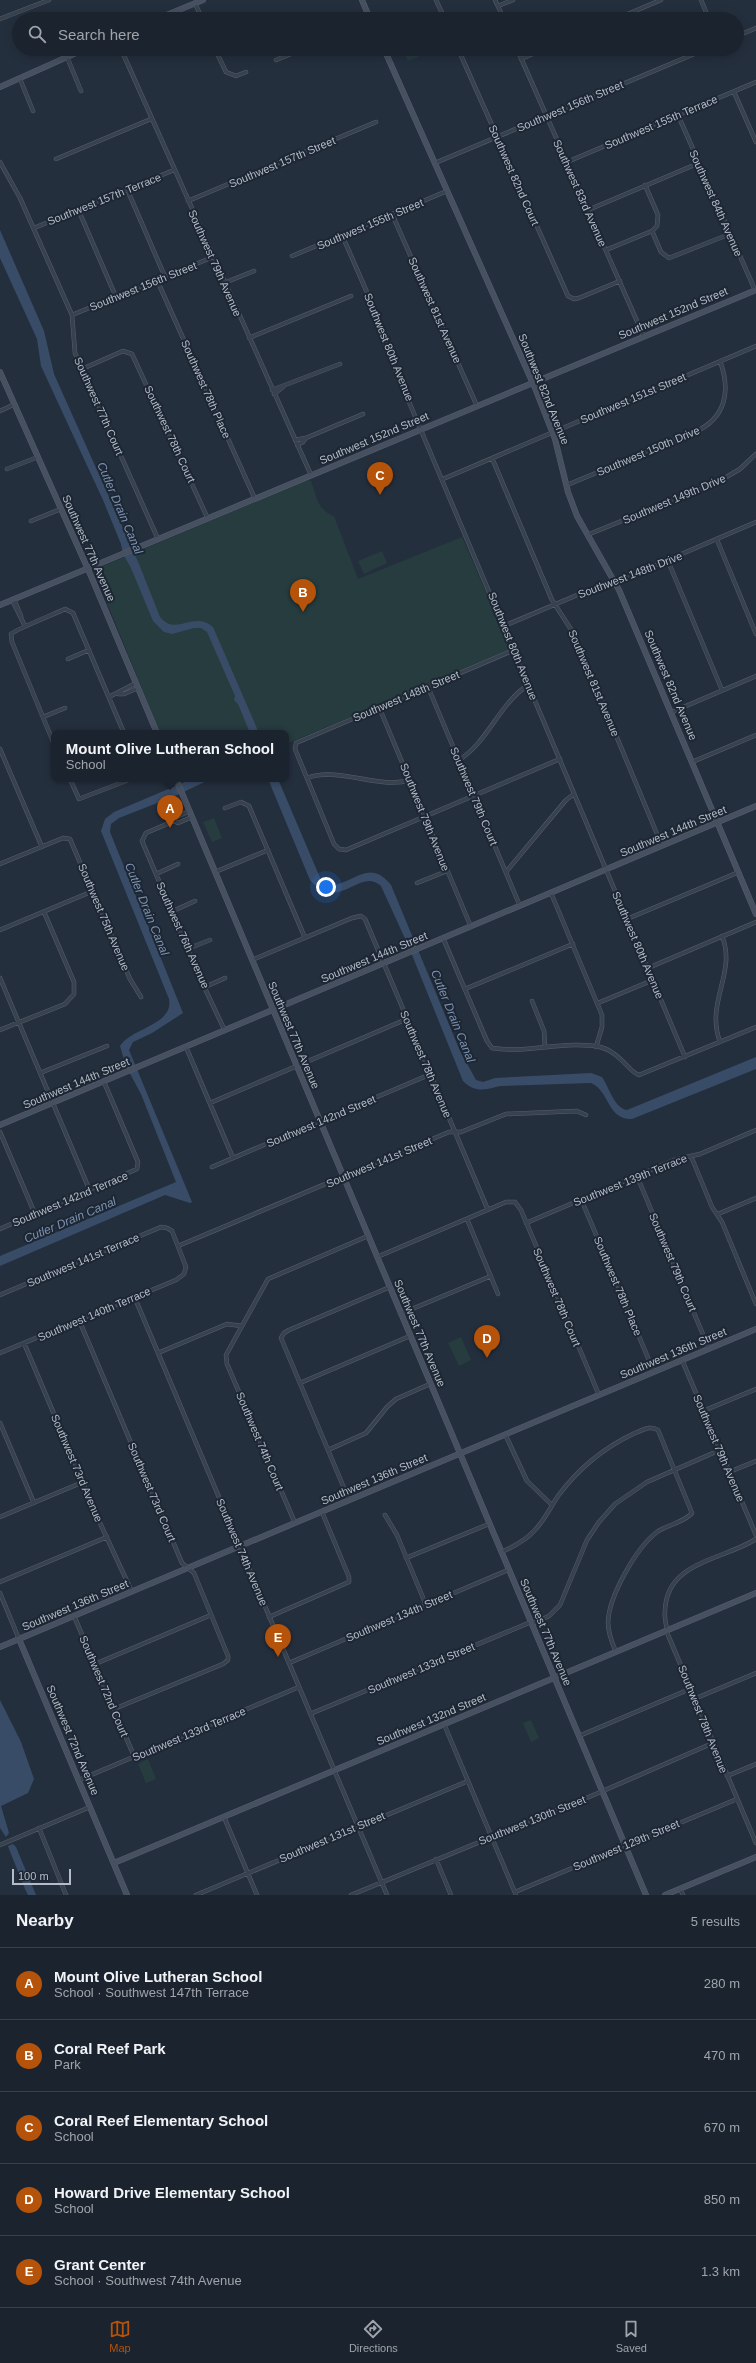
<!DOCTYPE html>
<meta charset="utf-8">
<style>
body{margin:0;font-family:Helvetica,sans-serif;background:#242b36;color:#f1f3f6}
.scale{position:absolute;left:12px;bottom:10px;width:59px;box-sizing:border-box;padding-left:4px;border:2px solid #b4bcc9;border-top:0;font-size:11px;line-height:14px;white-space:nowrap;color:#b4bcc9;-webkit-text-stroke:3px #1d2633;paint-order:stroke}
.you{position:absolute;left:326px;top:887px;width:14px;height:14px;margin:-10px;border:3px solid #fff;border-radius:50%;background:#1a73e8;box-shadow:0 0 0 6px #1a73e833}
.badge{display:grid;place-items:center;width:26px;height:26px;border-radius:50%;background:#b45309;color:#fff;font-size:13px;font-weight:700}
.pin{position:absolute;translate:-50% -33px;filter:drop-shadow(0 1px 2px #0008)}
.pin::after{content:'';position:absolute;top:21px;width:14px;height:12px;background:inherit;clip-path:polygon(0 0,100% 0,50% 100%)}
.popup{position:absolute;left:51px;top:730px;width:238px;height:52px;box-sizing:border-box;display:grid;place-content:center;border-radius:8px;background:#1b232e;filter:drop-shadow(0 1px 3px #0005);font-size:13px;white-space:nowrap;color:#a0a4aa}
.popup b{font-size:15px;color:#f1f3f6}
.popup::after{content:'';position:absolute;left:50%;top:100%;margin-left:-8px;border:8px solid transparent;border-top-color:#1b232e}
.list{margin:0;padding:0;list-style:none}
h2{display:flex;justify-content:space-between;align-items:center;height:52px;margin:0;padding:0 16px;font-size:17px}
h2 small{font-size:13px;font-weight:400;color:#a0a4aa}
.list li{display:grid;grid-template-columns:26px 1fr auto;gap:12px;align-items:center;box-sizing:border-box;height:72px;padding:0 16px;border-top:1px solid #39404a}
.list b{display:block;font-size:15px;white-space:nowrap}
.list p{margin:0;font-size:13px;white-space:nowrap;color:#a0a4aa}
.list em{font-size:13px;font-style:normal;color:#a0a4aa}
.icon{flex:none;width:22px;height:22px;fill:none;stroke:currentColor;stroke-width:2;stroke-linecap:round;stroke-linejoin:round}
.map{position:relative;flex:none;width:756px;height:1895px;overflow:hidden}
.search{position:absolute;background:#1b232e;box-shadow:0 2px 10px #0003;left:12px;right:12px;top:12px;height:44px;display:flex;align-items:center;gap:10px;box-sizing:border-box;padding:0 14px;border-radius:22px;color:#a0a4aa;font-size:15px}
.sheet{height:412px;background:#1b232e}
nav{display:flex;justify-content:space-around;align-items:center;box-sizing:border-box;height:56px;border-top:1px solid #39404a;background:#1b232e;font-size:11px;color:#a0a4aa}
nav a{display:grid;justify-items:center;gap:2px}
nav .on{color:#b45309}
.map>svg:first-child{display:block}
</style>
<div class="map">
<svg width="756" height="1895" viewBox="0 0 756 1895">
<rect width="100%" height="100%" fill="#242f3e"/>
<path fill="#263c3f" d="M411,49H423L425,54L408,61L404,52Z
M307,480L311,481C317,497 317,510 334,516L358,579L462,537L509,644L508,651L286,744V733H160L97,578L96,569Z
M382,551L387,563L364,574L358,561Z
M214,818L222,838L212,842L203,822Z
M461,1337L471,1360L459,1366L448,1343Z
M531,1720L539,1738L531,1742L523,1723Z
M148,1759L156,1779L146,1783L138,1764Z"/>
<path fill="#394c67" d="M0,230L44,331L54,374L139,564L160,617C177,637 192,610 213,627L259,733H250L238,704L234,700L235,696L207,632L201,628H194L172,634L164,632L153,621L131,568L123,554L121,544L103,500L41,366L37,339L0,258Z
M192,779H211L175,796L119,818L111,824L110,832L183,1013L152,1033L133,1042L129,1050L192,1202L190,1203L165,1195L0,1266V1256L176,1182L141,1094L126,1066L120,1046C131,1028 174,1025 169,999L101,831L105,819L114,812Z
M268,779H278L321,880L335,885C358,879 371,860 391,885L460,1051L476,1080L483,1082L495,1078L591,1073L602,1077C609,1087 614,1108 627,1110L756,1057V1069L632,1119C607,1120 610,1091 591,1083L500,1086C485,1090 475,1093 463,1081L408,945L381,886C360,866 339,914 310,880Z
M0,1700L21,1742L34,1779L28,1793L1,1806L9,1833L6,1837L0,1828Z
M13,1844L16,1847L36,1895H28L25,1889L9,1849L8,1846Z"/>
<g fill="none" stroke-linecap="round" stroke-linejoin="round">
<g stroke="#565f6c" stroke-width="4.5">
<path id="street" d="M436,0L443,15
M495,0L504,19
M701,0L709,19
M195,3L202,19
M498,6L513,0
M0,19L49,0
M616,19L661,0
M737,36L756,28
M121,49L311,475
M215,49L226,72L236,76L246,72
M517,49L644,337
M459,51L568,296L574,299L579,298L620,281
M67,57L81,91
M521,59L544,49
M276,60L303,49
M20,79L33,111
M734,92L756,142
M678,115L755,290
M56,159L151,119
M0,162L20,198L72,315L75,353L158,539
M567,162L756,82
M435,163L706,49
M127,189L165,277
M188,201L376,122
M78,209L116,297
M588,210L699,163
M392,214L477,406
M34,228L174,170
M652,231L661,252L669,258L730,234
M342,235L376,313L388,352L685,1057
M606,250L652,231L657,226L658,215L645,185
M292,256L447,191
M157,280L255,499
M224,283L254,271
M72,315L213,257
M249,338L351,296
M82,369L123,351L132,354L208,519
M272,390L340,364
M274,394L283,387
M0,411L15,404
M295,440L306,438L363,414
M297,445L303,442L306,438
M492,458L552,600L574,634L662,846
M7,469L38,457
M443,479L756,346
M567,485L695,432C726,418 731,391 720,361
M31,521L61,509
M587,535L718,482L740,469L756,454
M717,540L756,634
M668,561L722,690
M14,599L21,616
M12,600L25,626
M504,626L608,582L621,580L756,522
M514,650L296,743L295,749L334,844L339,849L346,850L560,759
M68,659L89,650
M428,687L520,906
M118,694H124L138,688
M109,697L136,683
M379,707L471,927
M672,712L756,676
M43,717L65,708
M54,744L12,642L11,634C14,630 57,613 65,609L73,613L124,733
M0,749L42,847
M459,760C488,742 499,704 528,685
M692,762L756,735
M307,778C340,766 378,790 410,780
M70,779L79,799L131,779
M225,808L241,802L249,806L305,938
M190,811L176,817L174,821L146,833L142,841L200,978L225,1031
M174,821L178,823L192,817
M0,864L63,838L70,839L130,979L141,997
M215,872L268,850
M506,872L566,800L574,794
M156,874L178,864
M417,883L447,871
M551,893L602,1015V1027L596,1047
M173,911L195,901
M627,919L739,872
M0,930L93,891
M443,938L487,1041L492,1048C526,1054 567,1040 600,1047C620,1052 630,1073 639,1075L756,1027
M187,949L210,940
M252,960L352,918L361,916L365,919L488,1210
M648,968L756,922
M0,978L90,1191
M205,987L225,978
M465,989L573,944
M532,1001L544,1031L545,1047
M598,1003L653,980
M0,1030L65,1004L74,994V982L44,912
M720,1042C705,1002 737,973 722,936
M186,1047L233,1158
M40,1073L107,1046
M210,1103L407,1019
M0,1132L35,1214
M691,1156L712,1207L722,1222L756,1304
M212,1167L431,1074
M637,1176L709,1349
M581,1199L654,1372
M718,1214L756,1198
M467,1219L498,1294
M526,1223L674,1160L700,1154L756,1130
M0,1229L137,1169L138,1162L104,1082
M178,1246L449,1132H461L506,1114L577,1111L586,1115
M377,1257L506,1202H515L521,1210L599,1395
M0,1295L161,1227L167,1228L172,1231L186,1267L184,1274L176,1280L0,1353
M134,1296L387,1895
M400,1314L491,1276
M79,1320L182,1563L194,1573L228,1656V1660L223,1664L114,1709
M24,1343L100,1523L132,1592
M158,1353L227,1324L242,1326
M682,1360L756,1535
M300,1383L410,1336
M703,1411L756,1389
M0,1423L34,1503
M505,1434L527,1481L552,1505
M328,1450L366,1433L387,1407L396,1399L430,1384
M729,1472L756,1461
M349,1500L281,1338L284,1333L289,1330L390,1287
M385,1515L397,1535L426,1605
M0,1517L83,1482
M295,1523L227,1364L226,1355L268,1279L368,1236
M756,1539C724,1560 666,1561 665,1611C664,1619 667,1628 668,1635L756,1843
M501,1552C513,1547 525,1541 534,1531C544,1521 550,1508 558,1496C578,1469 605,1447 635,1433C643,1430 651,1425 658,1430L692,1513C685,1522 667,1525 657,1532C636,1548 609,1596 608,1622C608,1633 612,1643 616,1652
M406,1558L489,1524
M0,1582L107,1537
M0,1593L19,1639
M74,1616L134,1756
M269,1617L349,1582V1577L322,1512
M532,1624L549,1616L560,1605L587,1540L599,1522L615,1504L647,1482L720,1450
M289,1663L508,1570
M95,1664L211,1615
M694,1699L756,1673
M310,1714L531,1622
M444,1724L516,1895
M579,1736L690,1689
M727,1776L756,1764
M79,1780L299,1687
M224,1817L257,1895
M39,1828L66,1895
M0,1845L90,1807
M436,1859L451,1895
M680,1889L683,1895
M515,1892L737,1799
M196,1895L468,1781
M351,1895L596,1794L713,1743"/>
</g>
<g stroke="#565f6c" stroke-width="6">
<path id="secondary" d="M362,0L370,19
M157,19L203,0
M384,49L535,388L555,439L568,492L577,516L619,590L756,914
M0,87L85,49
M0,372L91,576L157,733
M0,605L756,290
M176,779L646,1895
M0,1125L756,806
M19,1639L127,1895
M0,1647L756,1329
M114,1863L756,1593
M665,1895L756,1857"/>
</g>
<use href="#street" stroke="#38414e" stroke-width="3.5"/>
<use href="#secondary" stroke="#465061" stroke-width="5"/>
</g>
<g text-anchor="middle" stroke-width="4" stroke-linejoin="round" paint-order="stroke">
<g font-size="11" fill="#b4bcc9" stroke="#1d2633">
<text transform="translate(570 106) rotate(-23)" y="4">Southwest 156th Street</text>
<text transform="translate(661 122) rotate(-23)" y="4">Southwest 155th Terrace</text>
<text transform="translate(282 162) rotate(-23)" y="4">Southwest 157th Street</text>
<text transform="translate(514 175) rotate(66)" y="4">Southwest 82nd Court</text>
<text transform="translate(580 193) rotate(66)" y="4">Southwest 83rd Avenue</text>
<text transform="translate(104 199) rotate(-22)" y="4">Southwest 157th Terrace</text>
<text transform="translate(716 203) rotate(66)" y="4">Southwest 84th Avenue</text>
<text transform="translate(370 224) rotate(-23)" y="4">Southwest 155th Street</text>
<text transform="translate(215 263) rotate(66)" y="4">Southwest 79th Avenue</text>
<text transform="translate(143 286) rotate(-22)" y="4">Southwest 156th Street</text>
<text transform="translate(435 310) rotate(66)" y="4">Southwest 81st Avenue</text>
<text transform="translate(673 313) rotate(-23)" y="4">Southwest 152nd Street</text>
<text transform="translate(389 347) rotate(68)" y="4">Southwest 80th Avenue</text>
<text transform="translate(206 389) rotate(66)" y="4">Southwest 78th Place</text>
<text transform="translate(544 389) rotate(68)" y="4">Southwest 82nd Avenue</text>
<text transform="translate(633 398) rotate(-23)" y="4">Southwest 151st Street</text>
<text transform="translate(99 406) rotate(66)" y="4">Southwest 77th Court</text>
<text transform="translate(170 434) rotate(65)" y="4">Southwest 78th Court</text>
<text transform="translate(374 438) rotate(-23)" y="4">Southwest 152nd Street</text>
<text transform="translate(648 451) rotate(-23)" y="4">Southwest 150th Drive</text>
<text transform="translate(674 499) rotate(-23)" y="4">Southwest 149th Drive</text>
<text transform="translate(89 548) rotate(66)" y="4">Southwest 77th Avenue</text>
<text transform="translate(630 575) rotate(-21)" y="4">Southwest 148th Drive</text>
<text transform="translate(513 646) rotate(68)" y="4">Southwest 80th Avenue</text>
<text transform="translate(594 683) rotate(67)" y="4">Southwest 81st Avenue</text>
<text transform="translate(671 685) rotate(67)" y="4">Southwest 82nd Avenue</text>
<text transform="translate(406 696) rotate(-23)" y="4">Southwest 148th Street</text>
<text transform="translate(474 796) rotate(67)" y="4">Southwest 79th Court</text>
<text transform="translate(425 817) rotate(68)" y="4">Southwest 79th Avenue</text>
<text transform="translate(673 831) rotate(-23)" y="4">Southwest 144th Street</text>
<text transform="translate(104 917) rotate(67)" y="4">Southwest 75th Avenue</text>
<text transform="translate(183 935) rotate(66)" y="4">Southwest 76th Avenue</text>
<text transform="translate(638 945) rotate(67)" y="4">Southwest 80th Avenue</text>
<text transform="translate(374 957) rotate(-23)" y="4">Southwest 144th Street</text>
<text transform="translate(294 1035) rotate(67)" y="4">Southwest 77th Avenue</text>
<text transform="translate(426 1064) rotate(67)" y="4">Southwest 78th Avenue</text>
<text transform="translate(76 1083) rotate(-23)" y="4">Southwest 144th Street</text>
<text transform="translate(321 1121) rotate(-23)" y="4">Southwest 142nd Street</text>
<text transform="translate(379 1162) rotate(-23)" y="4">Southwest 141st Street</text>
<text transform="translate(630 1180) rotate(-22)" y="4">Southwest 139th Terrace</text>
<text transform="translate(70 1199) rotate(-23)" y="4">Southwest 142nd Terrace</text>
<text transform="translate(83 1260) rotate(-23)" y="4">Southwest 141st Terrace</text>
<text transform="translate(673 1262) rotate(67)" y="4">Southwest 79th Court</text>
<text transform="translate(618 1286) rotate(67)" y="4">Southwest 78th Place</text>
<text transform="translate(557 1297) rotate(67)" y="4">Southwest 78th Court</text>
<text transform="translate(94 1314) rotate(-23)" y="4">Southwest 140th Terrace</text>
<text transform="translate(420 1333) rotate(67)" y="4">Southwest 77th Avenue</text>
<text transform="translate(673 1353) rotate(-23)" y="4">Southwest 136th Street</text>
<text transform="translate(260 1441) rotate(67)" y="4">Southwest 74th Court</text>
<text transform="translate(719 1448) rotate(67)" y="4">Southwest 79th Avenue</text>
<text transform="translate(77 1468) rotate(67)" y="4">Southwest 73rd Avenue</text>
<text transform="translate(374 1479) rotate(-23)" y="4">Southwest 136th Street</text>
<text transform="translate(152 1492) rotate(67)" y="4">Southwest 73rd Court</text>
<text transform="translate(242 1552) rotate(67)" y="4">Southwest 74th Avenue</text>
<text transform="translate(75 1605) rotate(-23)" y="4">Southwest 136th Street</text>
<text transform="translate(399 1616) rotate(-23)" y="4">Southwest 134th Street</text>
<text transform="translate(546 1632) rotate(67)" y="4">Southwest 77th Avenue</text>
<text transform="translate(421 1668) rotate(-23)" y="4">Southwest 133rd Street</text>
<text transform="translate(104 1686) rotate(67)" y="4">Southwest 72nd Court</text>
<text transform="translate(431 1719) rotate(-23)" y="4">Southwest 132nd Street</text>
<text transform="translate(703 1719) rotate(68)" y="4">Southwest 78th Avenue</text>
<text transform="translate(189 1734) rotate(-23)" y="4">Southwest 133rd Terrace</text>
<text transform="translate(73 1740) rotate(67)" y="4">Southwest 72nd Avenue</text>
<text transform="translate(532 1820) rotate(-22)" y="4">Southwest 130th Street</text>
<text transform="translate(332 1837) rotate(-23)" y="4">Southwest 131st Street</text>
<text transform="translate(626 1845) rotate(-23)" y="4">Southwest 129th Street</text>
</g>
<g font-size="12" font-style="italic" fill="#7c92b1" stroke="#1d2633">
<text transform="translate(120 508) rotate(67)" y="4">Cutler Drain Canal</text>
<text transform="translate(147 909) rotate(68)" y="4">Cutler Drain Canal</text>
<text transform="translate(453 1016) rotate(68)" y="4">Cutler Drain Canal</text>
<text transform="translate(70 1220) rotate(-23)" y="4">Cutler Drain Canal</text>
</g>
</g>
</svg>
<div class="scale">100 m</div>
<div class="you"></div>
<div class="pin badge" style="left:170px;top:828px">A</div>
<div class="popup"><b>Mount Olive Lutheran School</b>School</div>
<div class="pin badge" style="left:303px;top:612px">B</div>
<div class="pin badge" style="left:380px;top:495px">C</div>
<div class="pin badge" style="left:487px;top:1358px">D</div>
<div class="pin badge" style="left:278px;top:1657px">E</div>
<div class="search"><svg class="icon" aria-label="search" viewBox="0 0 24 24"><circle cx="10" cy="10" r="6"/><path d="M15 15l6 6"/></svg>Search here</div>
</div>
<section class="sheet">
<h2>Nearby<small>5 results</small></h2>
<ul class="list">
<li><span class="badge">A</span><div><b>Mount Olive Lutheran School</b><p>School · Southwest 147th Terrace</p></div><em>280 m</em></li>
<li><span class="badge">B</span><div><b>Coral Reef Park</b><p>Park</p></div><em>470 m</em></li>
<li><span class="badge">C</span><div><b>Coral Reef Elementary School</b><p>School</p></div><em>670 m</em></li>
<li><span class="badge">D</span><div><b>Howard Drive Elementary School</b><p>School</p></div><em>850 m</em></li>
<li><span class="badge">E</span><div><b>Grant Center</b><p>School · Southwest 74th Avenue</p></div><em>1.3 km</em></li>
</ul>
</section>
<nav>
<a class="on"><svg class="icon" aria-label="map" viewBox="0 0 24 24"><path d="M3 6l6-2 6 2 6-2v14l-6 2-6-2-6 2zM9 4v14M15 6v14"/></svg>Map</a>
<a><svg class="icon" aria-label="directions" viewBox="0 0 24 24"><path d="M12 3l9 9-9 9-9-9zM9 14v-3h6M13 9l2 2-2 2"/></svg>Directions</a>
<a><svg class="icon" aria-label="saved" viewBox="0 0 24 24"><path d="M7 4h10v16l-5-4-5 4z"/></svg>Saved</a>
</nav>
